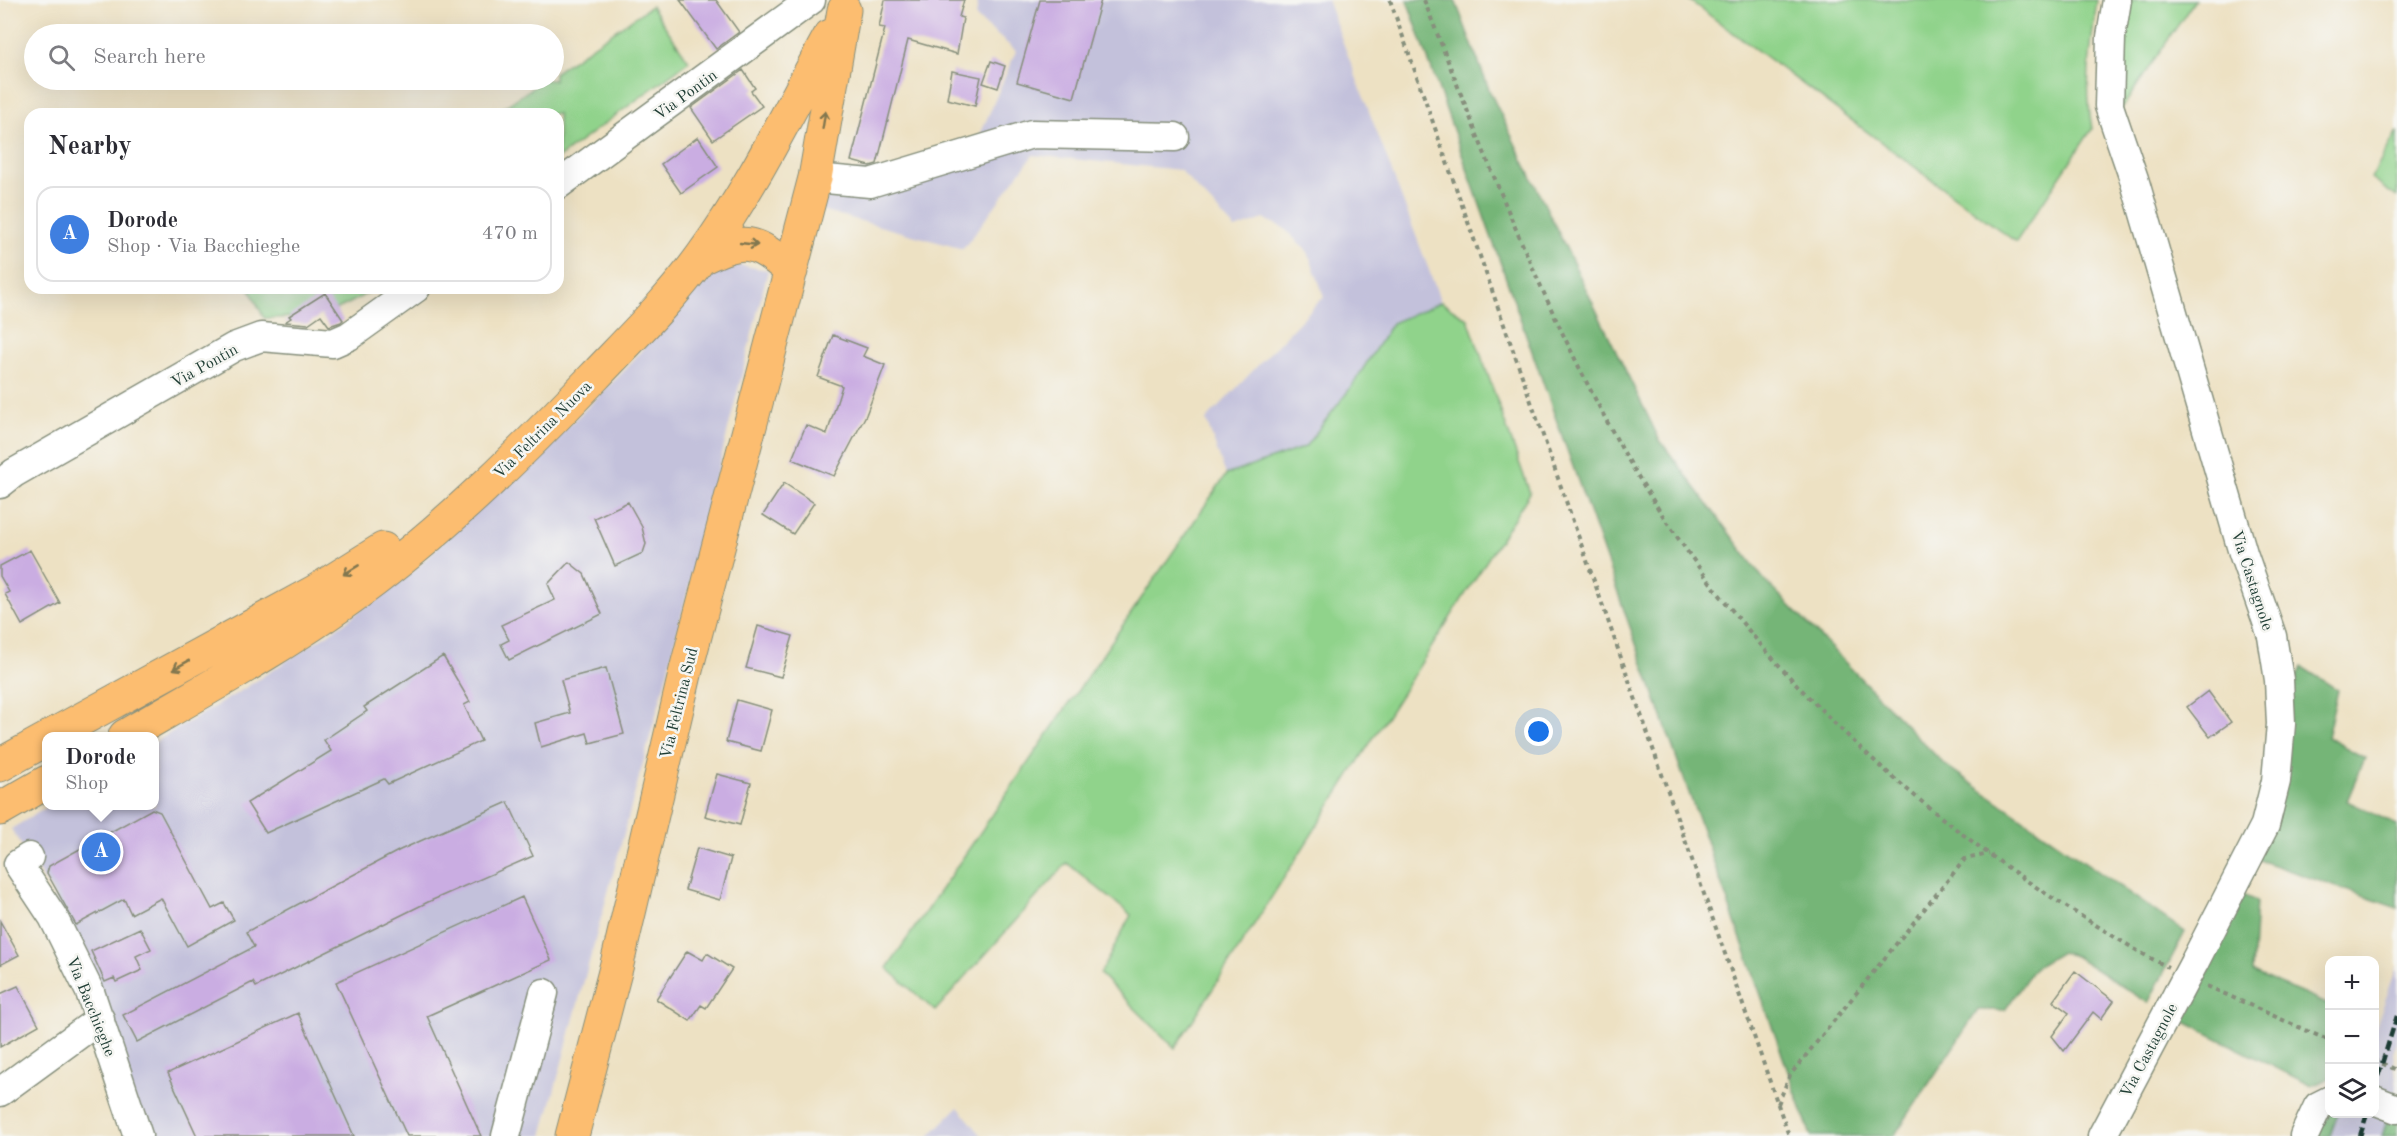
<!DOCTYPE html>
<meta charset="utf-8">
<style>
body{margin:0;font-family:"Old Standard TT",serif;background:#f2f2f3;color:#2b2b33}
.controls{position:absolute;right:18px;bottom:18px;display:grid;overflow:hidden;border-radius:12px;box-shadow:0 6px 24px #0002}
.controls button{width:54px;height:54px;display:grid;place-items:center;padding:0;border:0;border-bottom:2px solid #e1e1e2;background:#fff;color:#2b2b33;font:30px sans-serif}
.you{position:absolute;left:1539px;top:732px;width:21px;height:21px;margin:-15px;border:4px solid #fff;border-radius:50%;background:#1a73e8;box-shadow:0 0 0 9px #1a73e833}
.badge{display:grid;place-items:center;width:39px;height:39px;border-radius:50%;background:#d1495b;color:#fff;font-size:20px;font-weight:700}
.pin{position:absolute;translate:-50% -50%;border:3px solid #fff;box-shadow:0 2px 6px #0006}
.popup{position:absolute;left:42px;top:732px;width:117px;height:78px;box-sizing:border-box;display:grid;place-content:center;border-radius:12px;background:#fff;filter:drop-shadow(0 2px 4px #0005);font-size:20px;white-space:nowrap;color:#7c7c81}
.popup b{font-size:22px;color:#2b2b33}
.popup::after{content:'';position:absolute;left:50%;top:100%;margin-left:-12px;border:12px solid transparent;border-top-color:#fff}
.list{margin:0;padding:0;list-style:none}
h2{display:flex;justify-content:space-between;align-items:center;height:78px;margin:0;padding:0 24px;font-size:26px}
h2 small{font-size:20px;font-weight:400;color:#7c7c81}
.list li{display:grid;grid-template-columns:39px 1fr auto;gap:18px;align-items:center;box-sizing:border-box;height:96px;margin:0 12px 12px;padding:0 12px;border:2px solid #e1e1e2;border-radius:18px}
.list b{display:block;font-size:22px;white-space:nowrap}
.list p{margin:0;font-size:20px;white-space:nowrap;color:#7c7c81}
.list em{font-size:20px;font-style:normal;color:#7c7c81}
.icon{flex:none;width:33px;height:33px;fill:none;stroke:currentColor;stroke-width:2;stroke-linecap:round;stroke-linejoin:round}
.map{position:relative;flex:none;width:2397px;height:1136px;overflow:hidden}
.search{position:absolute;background:#fff;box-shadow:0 6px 24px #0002;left:24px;top:24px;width:540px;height:66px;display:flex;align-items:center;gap:15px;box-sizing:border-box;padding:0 21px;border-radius:33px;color:#7c7c81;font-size:22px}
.panel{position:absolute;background:#fff;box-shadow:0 6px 24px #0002;left:24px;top:108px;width:540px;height:186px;border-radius:18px}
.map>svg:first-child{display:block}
</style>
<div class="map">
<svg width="2397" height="1136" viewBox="0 0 2397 1136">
<rect width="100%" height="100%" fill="#f6f6f2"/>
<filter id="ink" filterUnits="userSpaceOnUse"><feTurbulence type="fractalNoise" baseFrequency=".0167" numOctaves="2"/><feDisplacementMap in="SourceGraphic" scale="12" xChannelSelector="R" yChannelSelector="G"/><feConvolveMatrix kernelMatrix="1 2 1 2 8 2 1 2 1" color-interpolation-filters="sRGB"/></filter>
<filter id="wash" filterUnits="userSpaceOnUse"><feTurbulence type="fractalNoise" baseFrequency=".008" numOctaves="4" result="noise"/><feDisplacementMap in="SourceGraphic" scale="24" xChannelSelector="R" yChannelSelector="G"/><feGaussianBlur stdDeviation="1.35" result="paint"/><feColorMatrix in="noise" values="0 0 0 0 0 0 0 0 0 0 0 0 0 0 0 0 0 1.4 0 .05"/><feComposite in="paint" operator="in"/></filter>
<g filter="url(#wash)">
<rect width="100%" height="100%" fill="#ede1c3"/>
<path fill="#c3c1db" d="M978,0H1327L1441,302L1392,323L1352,386L1305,447L1226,475L1206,420L1324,296L1308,252L1284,228L1264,219L1235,229L1180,170L1033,155L963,249L821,210L831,172L894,170L971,156L1016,51L976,17Z
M714,261L768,270L666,678L542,1136H149L52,892L11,829L49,806H155V742L239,692L340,626L417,568L460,524L542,452L627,368Z
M2397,966V1042L2393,1053L2397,1088L2382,1136H2330L2338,1114H2374L2375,1029Z
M958,1107L982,1136H929Z"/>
<path fill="#90d38b" stroke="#588860" stroke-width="1.5" d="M1689,0H2097C2091,46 2084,82 2092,129L2016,242Z
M2128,0H2195L2120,111L2118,69Z
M651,6L689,61L558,158V114H494L544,80H554V73Z
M2397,131V197L2371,179Z
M249,288H375C329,318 317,317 264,318Z
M1441,302L1468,319L1530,493L1175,1048L1100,974L1131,915L1067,863L935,1011L887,968L1226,475L1305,447L1352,386L1392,323Z"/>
<path fill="#74b577" stroke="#4a7956" stroke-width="1.5" d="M1407,0H1455L1490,92L1659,439L1762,577L1944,764L2185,932L2148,1003L2075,956L2061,952L2034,968L2005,1010H1978L1894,1136H1811Z
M2302,667L2338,690L2327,737L2365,758L2347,801L2397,825V908L2256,859L2289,691Z
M2238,893L2256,901L2252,972L2329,1005V1078L2312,1086L2175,1017Z
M2330,1114H2338L2330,1136H2314Z
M2388,1117L2397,1120V1136H2382Z"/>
<g id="blocks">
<path fill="#caade2" d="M680,0H716L739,32L716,49Z
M885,0H964L959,17L963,18L957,54L908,40L877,164L870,166L851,161L885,28L879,27Z
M1040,0H1101L1074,98L1017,82Z
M991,61L1005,66L998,88L983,83Z
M743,70L755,88L751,91L762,106L713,140L691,108Z
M952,71L981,77L975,106L947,99Z
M698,137L718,167L681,193L661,164Z
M325,293L343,320L341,322L329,326L321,315L308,324L285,322L291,318L289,316Z
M833,335L867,348L863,356L885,365L866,415L834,476L792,459L806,425L827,434L842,386L818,377Z
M784,483L814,503L793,534L763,515Z
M628,502L642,527L646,544L643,553L615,566L594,518Z
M30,550L60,603L22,625L5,594L9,592L0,576V566Z
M569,562L584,574L602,614L509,660L501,644L509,640L501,625L555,600L548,584Z
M758,626L793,636L781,677L746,668Z
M443,656L470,702L464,705L481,741L388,784L384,779L266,833L247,803L331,751L324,740L367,711L364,707Z
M606,668L624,734L590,743L587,733L541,747L535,723L570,713L561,680Z
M2208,691L2231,722L2210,737L2187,707Z
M737,700L772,710L761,751L726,742Z
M717,774L751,783L740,825L705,816Z
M508,802L533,856L428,902L256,987L253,982L137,1042L123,1015L254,947L246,932L400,850Z
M152,809L160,812L212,909L224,903L234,920L187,946L161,898L131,914L124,899L76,925L47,873L49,866Z
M697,848L731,858L720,900L685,890Z
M522,897L551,960L427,1016L481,1136H407L336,982Z
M0,921L19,955L0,965Z
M140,928L151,949L136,956L142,970L116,982L114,978L105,982L91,951Z
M687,951L703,960L707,953L732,969L706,1008L701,1005L690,1021L656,999Z
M2075,971L2114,1001L2101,1019L2093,1012L2064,1051L2052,1036L2069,1013L2053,1001Z
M18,986L39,1025L0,1047V994Z
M298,1013L354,1136H197L168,1073Z"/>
</g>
</g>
<g filter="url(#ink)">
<use href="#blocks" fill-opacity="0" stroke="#868f7c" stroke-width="1.5"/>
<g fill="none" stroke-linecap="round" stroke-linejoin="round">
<g stroke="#868f7c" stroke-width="31">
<path id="minor" d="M2117,0L2111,37L2109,106L2134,179L2243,553L2272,636L2279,680L2281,724L2276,781L2265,825L2194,963
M815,178L870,183L1032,134L1175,137
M558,185L811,0
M0,484L14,473L234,347L261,337L333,343L349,336L416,288
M29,857L18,864L53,917L90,992L138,1136
M0,1092L100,1019
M2374,1100L2397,1109
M506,1136L544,993
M2102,1136L2178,993
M2304,1136L2318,1106L2330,1100"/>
</g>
<g stroke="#868f7c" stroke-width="35">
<path id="major" d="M701,258C745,237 754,239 791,271
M51,736L316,591L383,549
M125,736C210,687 296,640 375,580C454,520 525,449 594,377C631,338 671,299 702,256C752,188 789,110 830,36
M0,765L47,739
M0,809L47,782
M572,1136L617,964L686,670L815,178L844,10"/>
</g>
<path stroke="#868f7c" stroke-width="4" stroke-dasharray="4.5 4.5" stroke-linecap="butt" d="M1390,0L1789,1136
M1424,0C1482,148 1539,298 1616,438C1723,633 1892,799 2081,916C2109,933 2137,952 2168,967
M2207,986L2330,1041
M2374,1060L2397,1070
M1778,1104L1790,1075L1965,859L1989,854"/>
<use href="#minor" stroke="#fff" stroke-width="28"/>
<use href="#major" stroke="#fcbd6f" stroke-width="33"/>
<path stroke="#1f3d34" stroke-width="4.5" stroke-dasharray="9 4.5" stroke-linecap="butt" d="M2374,1089L2397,1016
M2360,1136L2367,1114"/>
<g stroke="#868f7c" stroke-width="31" stroke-linecap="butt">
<path id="minor-bridge" d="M2178,993L2194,963"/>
</g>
<use href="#minor-bridge" stroke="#fff" stroke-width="28"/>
</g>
<defs><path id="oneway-shaft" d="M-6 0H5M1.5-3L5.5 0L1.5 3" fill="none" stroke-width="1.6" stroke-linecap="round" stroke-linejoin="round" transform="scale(1.5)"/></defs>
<g stroke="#82774f">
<use href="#oneway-shaft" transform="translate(824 120) rotate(-81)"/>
<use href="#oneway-shaft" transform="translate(749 244) rotate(6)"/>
<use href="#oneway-shaft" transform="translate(351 570) rotate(149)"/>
<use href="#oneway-shaft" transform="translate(181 665) rotate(151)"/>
</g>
</g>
<g text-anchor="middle" stroke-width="5" stroke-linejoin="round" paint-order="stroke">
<g font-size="16" fill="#1f3d34" stroke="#f6f6f2">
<text transform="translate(685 94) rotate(-36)" y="6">Via Pontin</text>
<text transform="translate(204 365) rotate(-29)" y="6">Via Pontin</text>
<text transform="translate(542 429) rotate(-45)" y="6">Via Feltrina Nuova</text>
<text transform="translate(2253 580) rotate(72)" y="6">Via Castagnole</text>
<text transform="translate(678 703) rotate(-76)" y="6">Via Feltrina Sud</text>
<text transform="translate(92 1006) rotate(68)" y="6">Via Bacchieghe</text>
<text transform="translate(2148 1050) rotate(-62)" y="6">Via Castagnole</text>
</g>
</g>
</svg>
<div class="controls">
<button>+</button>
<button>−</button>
<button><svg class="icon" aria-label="layers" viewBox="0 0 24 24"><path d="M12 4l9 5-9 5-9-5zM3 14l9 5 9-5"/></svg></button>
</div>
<div class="you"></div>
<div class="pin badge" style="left:101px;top:852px;background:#3f7fe0">A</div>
<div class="popup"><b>Dorode</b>Shop</div>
<div class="search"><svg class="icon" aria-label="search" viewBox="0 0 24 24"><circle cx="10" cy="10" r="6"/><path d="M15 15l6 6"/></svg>Search here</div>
<section class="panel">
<h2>Nearby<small></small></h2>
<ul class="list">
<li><span class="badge" style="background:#3f7fe0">A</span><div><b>Dorode</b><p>Shop · Via Bacchieghe</p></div><em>470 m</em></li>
</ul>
</section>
</div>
